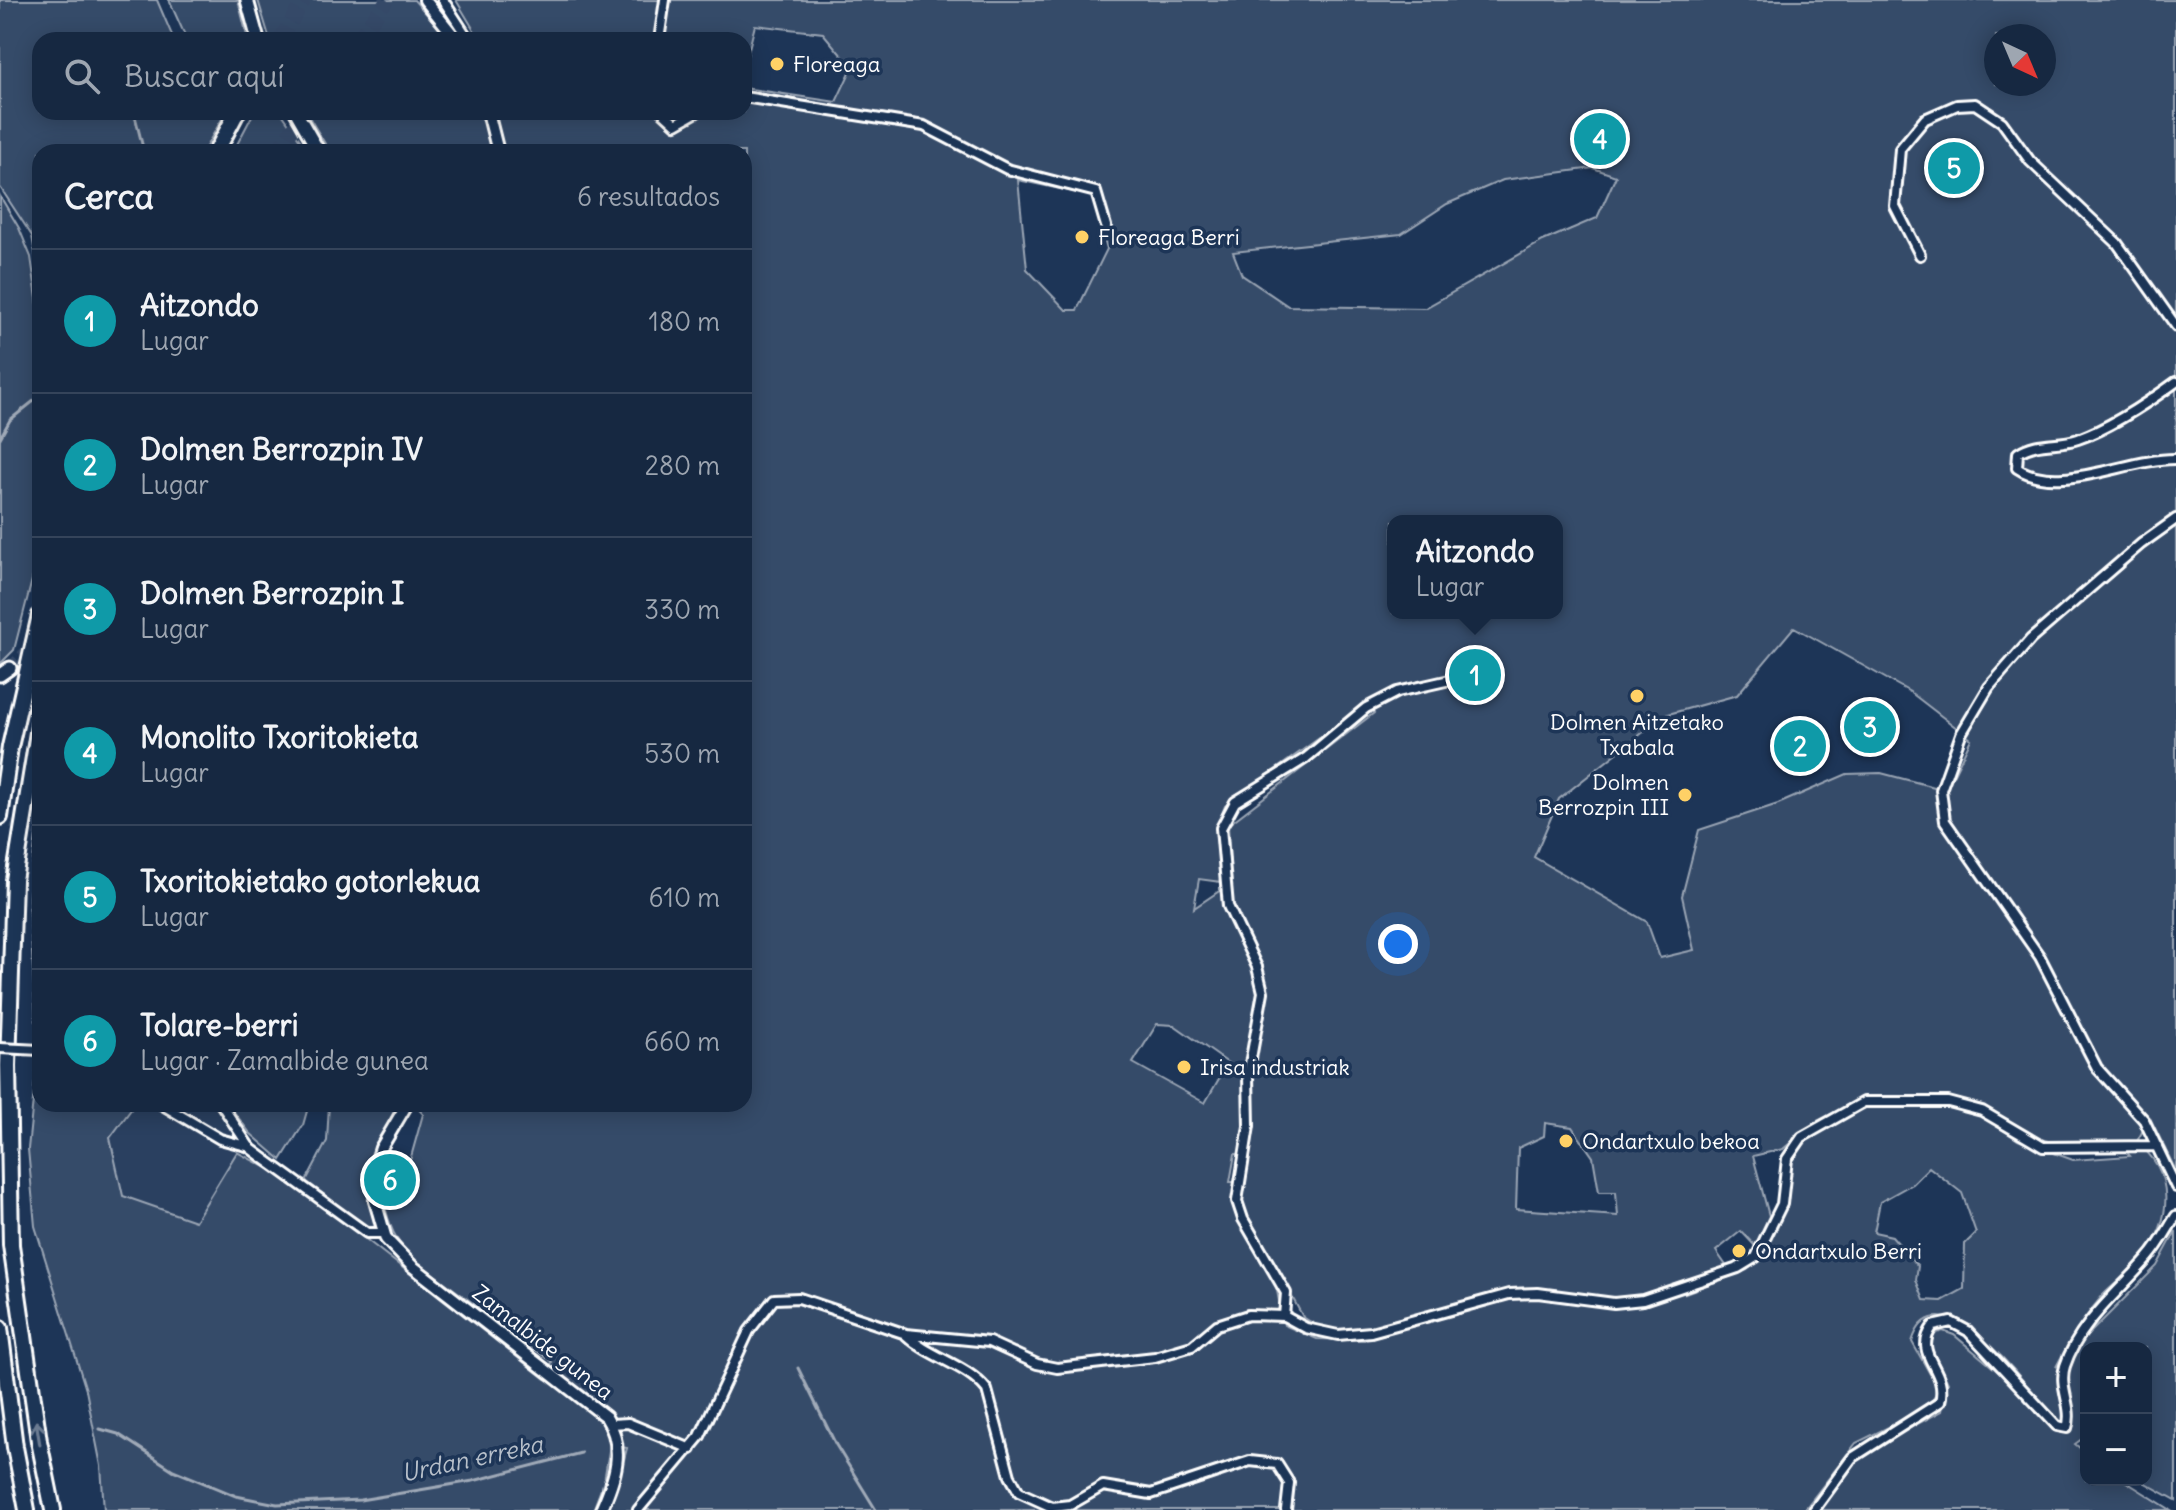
<!DOCTYPE html>
<html lang="es">
<meta charset="utf-8">
<style>
body{margin:0;font-family:Delius,sans-serif;background:#23344c;color:#f1f3f6}
.controls{position:absolute;right:24px;bottom:24px;display:grid;overflow:hidden;border-radius:16px;box-shadow:0 4px 20px #0003}
.controls button{width:72px;height:72px;display:grid;place-items:center;padding:0;border:0;border-bottom:2px solid #35445a;background:#162841;color:#f1f3f6;font:40px sans-serif}
.compass{position:absolute;left:1984px;top:24px;width:72px;height:72px;border-radius:50%;background:#162841;box-shadow:0 4px 20px #0003;rotate:136deg}
.you{position:absolute;left:1398px;top:944px;width:28px;height:28px;margin:-20px;border:6px solid #fff;border-radius:50%;background:#1a73e8;box-shadow:0 0 0 12px #1a73e833}
.badge{display:grid;place-items:center;width:52px;height:52px;border-radius:50%;background:#1a73e8;color:#fff;font-size:26px;font-weight:700}
.pin{position:absolute;translate:-50% -50%;border:4px solid #fff;box-shadow:0 2px 8px #0006}
.popup{position:absolute;left:1387px;top:515px;width:176px;height:104px;box-sizing:border-box;display:grid;place-content:center;border-radius:16px;background:#162841;filter:drop-shadow(0 2px 6px #0005);font-size:26px;white-space:nowrap;color:#9ea6b1}
.popup b{font-size:30px;color:#f1f3f6}
.popup::after{content:'';position:absolute;left:50%;top:100%;margin-left:-16px;border:16px solid transparent;border-top-color:#162841}
.list{margin:0;padding:0;list-style:none}
h2{display:flex;justify-content:space-between;align-items:center;height:104px;margin:0;padding:0 32px;font-size:34px}
h2 small{font-size:26px;font-weight:400;color:#9ea6b1}
.list li{display:grid;grid-template-columns:52px 1fr auto;gap:24px;align-items:center;box-sizing:border-box;height:144px;padding:0 32px;border-top:2px solid #35445a}
.list b{display:block;font-size:30px;white-space:nowrap}
.list p{margin:0;font-size:26px;white-space:nowrap;color:#9ea6b1}
.list em{font-size:26px;font-style:normal;color:#9ea6b1}
.icon{flex:none;width:44px;height:44px;fill:none;stroke:currentColor;stroke-width:2;stroke-linecap:round;stroke-linejoin:round}
.map{position:relative;flex:none;width:2176px;height:1510px;overflow:hidden}
.search{position:absolute;background:#162841;box-shadow:0 4px 20px #0003;left:32px;top:32px;width:720px;height:88px;display:flex;align-items:center;gap:20px;box-sizing:border-box;padding:0 28px;border-radius:24px;color:#9ea6b1;font-size:30px}
.panel{position:absolute;background:#162841;box-shadow:0 4px 20px #0003;left:32px;top:144px;width:720px;height:968px;border-radius:24px}
.map>svg:first-child{display:block}
</style>
<div class="map">
<svg width="2176" height="1510" viewBox="0 0 2176 1510">
<rect width="100%" height="100%" fill="#1d3557"/>
<filter id="ink" filterUnits="userSpaceOnUse"><feTurbulence type="fractalNoise" baseFrequency=".0125" numOctaves="2"/><feDisplacementMap in="SourceGraphic" scale="16" xChannelSelector="R" yChannelSelector="G"/><feConvolveMatrix kernelMatrix="1 2 1 2 8 2 1 2 1" color-interpolation-filters="sRGB"/></filter>
<g filter="url(#ink)">
<path fill="#2a4161" d="M135,1104H218L241,1138L237,1152L195,1221L123,1196L110,1138Z"/>
<path fill="#364b69" stroke="#9aa5b4" stroke-width="2" fill-rule="evenodd" d="M0,0H157L174,40H40V112H226L203,152H40V280L32,236L0,187Z
M169,0H238L248,40H187Z
M258,0H414L450,40H270Z
M456,0H2176V1171L2150,1118L2136,1143C2175,1170 2173,1222 2143,1257C2132,1271 2116,1282 2103,1295C2084,1317 2069,1341 2056,1367L2157,1266L2176,1231V1500L2140,1480H2146V1348H2086V1436L2075,1444L2086,1453V1480H2123L2171,1510H1821L1854,1463L1868,1450L1942,1411L1948,1383L1929,1343L1934,1334L1943,1331L1954,1335L2015,1386L2025,1383C2006,1359 1932,1276 1912,1342L1939,1390L1927,1408L1856,1443L1804,1510H606L617,1487L627,1448L610,1445L604,1481L593,1510H104L101,1466L86,1390L35,1226L28,1149L37,1061L40,1104H135L110,1138L123,1196L195,1221L237,1152L273,1171L367,1240L545,1379L552,1362L416,1261C394,1242 389,1225 383,1198L399,1200L423,1114L414,1104H744V152H330L306,112H744V88L836,102L852,68L823,33L755,25L744,68V40H480ZM1996,36H2044V84H1996ZM1593,168L1616,176L1597,218L1543,241L1425,308L1288,306L1242,275L1233,252L1401,234L1447,204L1503,180ZM1018,180L1093,196L1107,249L1077,310H1066L1027,269ZM1393,521H1557V613H1393ZM1794,627L1910,692L1971,739L1946,790L1881,773L1847,774L1778,804L1699,830L1682,896L1694,950L1660,958L1647,922L1534,857L1559,799L1665,715L1737,695ZM1368,703L1374,713L1228,825L1231,883L1194,908L1199,879L1221,882L1218,824L1225,806ZM1157,1024L1174,1025L1228,1063L1205,1103L1133,1063ZM1947,1096L1993,1111L2027,1135L2062,1145L2119,1143L2130,1156L2073,1160L2018,1140L1980,1114L1949,1106H1873L1858,1110L1806,1139L1796,1155L1788,1169L1785,1205L1760,1259L1747,1270L1685,1293L1684,1282L1727,1267L1716,1251L1741,1231L1755,1246L1769,1216L1753,1156L1783,1149L1815,1122L1857,1101ZM1545,1123L1572,1127L1593,1157L1599,1192H1616L1618,1216L1516,1209L1518,1148L1544,1136ZM1235,1154L1247,1155L1240,1182H1230ZM1929,1167L1962,1193L1976,1233L1965,1244L1964,1289L1942,1301L1924,1300L1916,1280L1918,1266L1892,1236L1874,1232L1880,1202L1912,1184ZM1254,1227L1303,1317C1321,1330 1337,1331 1359,1330L1364,1340L1317,1339L1284,1325L1276,1286L1247,1232Z
M254,112H281L308,152H233Z
M0,196L19,228L31,257L40,319V549L14,650L0,664Z
M40,801V1041H37L29,897Z
M228,1104H309L303,1125L281,1160L250,1133Z
M329,1104H398L366,1165L375,1229L368,1228L306,1181L327,1141Z"/>
<g fill="none" stroke-linecap="round" stroke-linejoin="round">
<path stroke="#a0aab8" stroke-width="3" d="M134,112L144,152
M0,438L10,420L40,396
M798,1368L836,1445L876,1510
M100,1429L118,1434L173,1470L236,1496L277,1504L360,1500L473,1481L581,1453"/>
<path stroke="#344968" stroke-width="8" stroke-dasharray="8 4" stroke-linecap="butt" d="M0,820L40,834"/>
<path stroke="#344968" stroke-width="11" stroke-dasharray="11 5.5" stroke-linecap="butt" d="M10,668L34,643"/>
<path stroke="#344968" stroke-width="14" stroke-dasharray="14 7" stroke-linecap="butt" d="M280,40L304,0
M357,40L387,0
M276,152L305,112"/>
<g stroke="#fff" stroke-width="14">
<path id="minor" d="M443,0L469,40
M659,40L665,0
M744,97L924,126L1007,169L1096,192L1106,226
M663,112L676,124L697,112
M1920,255L1895,206L1900,149L1925,119L1957,105L1975,104L2002,122L2030,161L2117,243L2176,326
M2176,382C2150,401 2109,428 2078,439C2058,446 2037,440 2018,453L2017,468C2058,496 2128,458 2176,459
M2176,519L2141,544L2031,639L1989,687L1961,734L1941,790L1945,821L2040,957L2097,1068L2144,1120L2176,1187
M161,1104L220,1139L250,1147
M221,1104L250,1148L266,1160L367,1233H383
M1284,1316L1286,1293L1243,1219L1237,1201L1249,1126L1248,1075L1263,992L1257,967L1228,906L1221,828L1235,802L1306,758L1366,708L1397,692L1450,680
M906,1335C930,1358 966,1364 987,1390L1010,1476L1019,1492L1052,1507L1070,1505L1103,1486L1151,1494L1250,1461L1277,1464L1289,1483L1286,1510
M611,1424L628,1423L691,1449
M638,1510L700,1436L749,1331L774,1299L799,1298L906,1334L989,1342L1037,1364L1057,1368L1155,1357L1192,1346L1217,1325L1248,1315L1284,1316L1306,1328L1338,1335L1371,1332L1509,1294L1538,1293L1614,1303L1643,1300L1738,1268L1756,1257L1782,1204L1787,1159L1802,1137L1864,1102H1948L1982,1111L2043,1147L2157,1146
M1814,1510L1852,1458L1940,1402C1949,1368 1911,1356 1933,1326L1951,1322L1968,1331L2057,1426L2067,1428C2074,1408 2058,1387 2065,1366C2079,1323 2119,1292 2148,1258C2159,1246 2167,1230 2176,1216"/>
</g>
<g stroke="#fff" stroke-width="16">
<path id="tertiary" d="M425,0L457,40
M488,112L498,152
M407,1104L381,1148L376,1164L375,1201L386,1239L412,1266L606,1417C626,1448 615,1479 601,1510"/>
</g>
<g stroke="#fff" stroke-width="17">
<path id="secondary" d="M247,0L258,40
M296,112L319,152
M0,675L10,668"/>
</g>
<g stroke="#fff" stroke-width="20">
<path id="motorway" d="M216,152L237,112
M40,720L14,880L8,1066L11,1245L39,1441L53,1510
M0,817L10,747L40,615
M0,1328L15,1447L27,1510"/>
</g>
<use href="#minor" stroke="#1d3557" stroke-width="8"/>
<use href="#tertiary" stroke="#1d3557" stroke-width="10"/>
<use href="#secondary" stroke="#1d3557" stroke-width="11"/>
<use href="#motorway" stroke="#1d3557" stroke-width="14"/>
<g stroke="#fff" stroke-width="14" stroke-linecap="butt">
<path id="minor-bridge" d="M0,1048L40,1050"/>
</g>
<use href="#minor-bridge" stroke="#1d3557" stroke-width="8"/>
</g>
<defs><path id="oneway-shaft" d="M-6 0H5M1.5-3L5.5 0L1.5 3" fill="none" stroke-width="1.6" stroke-linecap="round" stroke-linejoin="round" transform="scale(2)"/></defs>
<use stroke="#6c7c92" href="#oneway-shaft" transform="translate(38 1433) rotate(-99)"/>
</g>
<g fill="#ffd166" stroke="#1d3557" stroke-width="3">
<circle cx="777" cy="64" r="8"/>
<circle cx="1082" cy="237" r="8"/>
<circle cx="1637" cy="696" r="8"/>
<circle cx="1685" cy="795" r="8"/>
<circle cx="1184" cy="1067" r="8"/>
<circle cx="1566" cy="1141" r="8"/>
<circle cx="1739" cy="1251" r="8"/>
</g>
<g text-anchor="middle" stroke-width="7" stroke-linejoin="round" paint-order="stroke">
<g font-size="22" fill="#fff" stroke="#1d3557" text-anchor="start">
<text x="793" y="72">Floreaga</text>
<text x="1098" y="245">Floreaga Berri</text>
<text x="1637" y="730" text-anchor="middle">Dolmen Aitzetako<tspan x="1637" dy="25">Txabala</tspan></text>
<text x="1669" y="790" text-anchor="end">Dolmen<tspan x="1669" dy="25">Berrozpin III</tspan></text>
<text x="1200" y="1075">Irisa industriak</text>
<text x="1582" y="1149">Ondartxulo bekoa</text>
<text x="1755" y="1259">Ondartxulo Berri</text>
</g>
<g font-size="22" fill="#fff" stroke="#1d3557">
<text transform="translate(543 1342) rotate(38)" y="8">Zamalbide gunea</text>
</g>
<g font-size="24" font-style="italic" fill="#b8c0ca" stroke="#1d3557">
<text transform="translate(472 1459) rotate(-12)" y="8">Urdan erreka</text>
</g>
</g>
</svg>
<div class="controls">
<button>+</button>
<button>−</button>
</div>
<svg class="compass" viewBox="-18 -18 36 36"><path d="M0-13l5 13h-10z" fill="#e53935"/><path d="M0 13l5-13h-10z" fill="#9ea6b1"/></svg>
<div class="you"></div>
<div class="pin badge" style="left:1475px;top:675px;background:#0f9aa8">1</div>
<div class="popup"><b>Aitzondo</b>Lugar</div>
<div class="pin badge" style="left:1800px;top:746px;background:#0f9aa8">2</div>
<div class="pin badge" style="left:1870px;top:727px;background:#0f9aa8">3</div>
<div class="pin badge" style="left:1600px;top:139px;background:#0f9aa8">4</div>
<div class="pin badge" style="left:1954px;top:168px;background:#0f9aa8">5</div>
<div class="pin badge" style="left:390px;top:1180px;background:#0f9aa8">6</div>
<div class="search"><svg class="icon" aria-label="search" viewBox="0 0 24 24"><circle cx="10" cy="10" r="6"/><path d="M15 15l6 6"/></svg>Buscar aquí</div>
<section class="panel">
<h2>Cerca<small>6 resultados</small></h2>
<ul class="list">
<li><span class="badge" style="background:#0f9aa8">1</span><div><b>Aitzondo</b><p>Lugar</p></div><em>180 m</em></li>
<li><span class="badge" style="background:#0f9aa8">2</span><div><b>Dolmen Berrozpin IV</b><p>Lugar</p></div><em>280 m</em></li>
<li><span class="badge" style="background:#0f9aa8">3</span><div><b>Dolmen Berrozpin I</b><p>Lugar</p></div><em>330 m</em></li>
<li><span class="badge" style="background:#0f9aa8">4</span><div><b>Monolito Txoritokieta</b><p>Lugar</p></div><em>530 m</em></li>
<li><span class="badge" style="background:#0f9aa8">5</span><div><b>Txoritokietako gotorlekua</b><p>Lugar</p></div><em>610 m</em></li>
<li><span class="badge" style="background:#0f9aa8">6</span><div><b>Tolare-berri</b><p>Lugar · Zamalbide gunea</p></div><em>660 m</em></li>
</ul>
</section>
</div>
